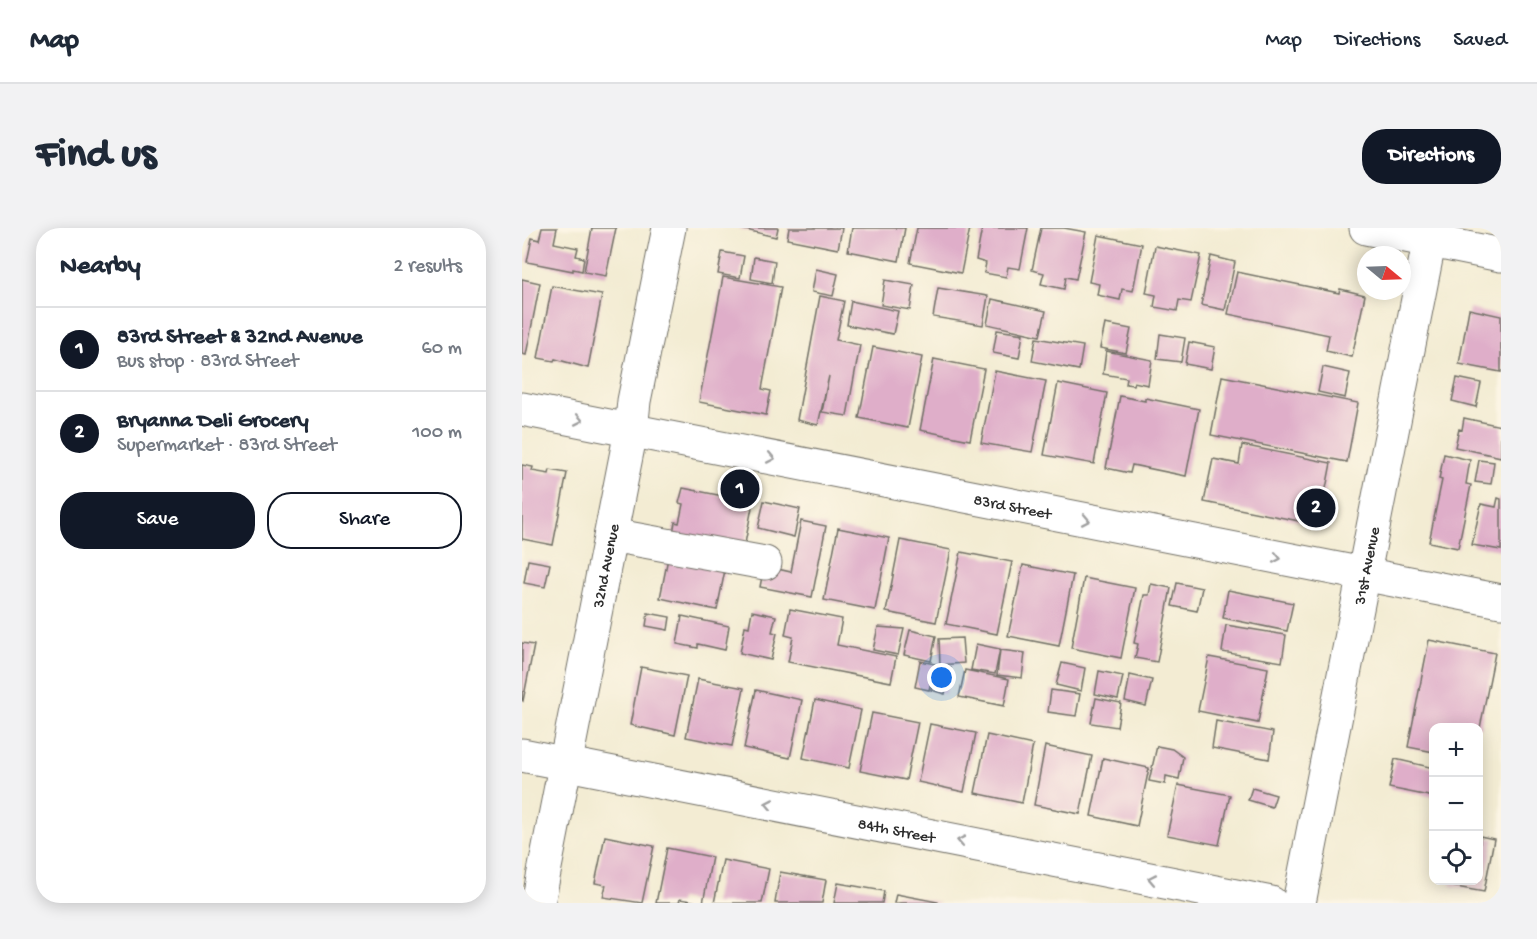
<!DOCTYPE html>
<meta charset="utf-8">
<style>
body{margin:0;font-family:"Gochi Hand",sans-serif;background:#f2f2f3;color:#1f2937}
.controls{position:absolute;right:18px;bottom:18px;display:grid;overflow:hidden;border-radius:12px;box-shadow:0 3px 15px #0003}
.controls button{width:54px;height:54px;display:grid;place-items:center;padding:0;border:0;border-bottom:2px solid #e0e1e3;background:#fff;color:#1f2937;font:30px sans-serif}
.compass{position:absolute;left:835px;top:18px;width:54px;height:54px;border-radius:50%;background:#fff;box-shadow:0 3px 15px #0003;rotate:109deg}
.you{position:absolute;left:420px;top:450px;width:21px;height:21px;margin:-15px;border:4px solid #fff;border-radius:50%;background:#1a73e8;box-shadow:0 0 0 9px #1a73e833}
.badge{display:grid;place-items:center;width:39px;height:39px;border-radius:50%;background:#111827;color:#fff;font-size:20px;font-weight:700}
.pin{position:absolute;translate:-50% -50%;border:3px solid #fff;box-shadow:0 2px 6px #0006}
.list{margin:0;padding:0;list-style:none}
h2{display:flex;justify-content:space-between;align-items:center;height:78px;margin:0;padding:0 24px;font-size:26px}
h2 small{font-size:20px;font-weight:400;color:#747a83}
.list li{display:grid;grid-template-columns:39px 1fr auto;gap:18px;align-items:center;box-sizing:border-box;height:84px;padding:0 24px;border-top:2px solid #e0e1e3}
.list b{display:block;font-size:22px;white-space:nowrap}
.list p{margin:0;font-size:20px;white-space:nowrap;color:#747a83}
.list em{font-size:20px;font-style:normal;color:#747a83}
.actions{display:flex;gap:12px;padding:18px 24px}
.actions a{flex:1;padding:14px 0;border:2px solid #111827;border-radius:24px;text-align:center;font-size:21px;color:#111827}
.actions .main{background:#111827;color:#fff}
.icon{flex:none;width:33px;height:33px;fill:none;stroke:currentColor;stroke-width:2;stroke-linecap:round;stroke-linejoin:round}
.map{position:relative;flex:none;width:979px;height:675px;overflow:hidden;border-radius:24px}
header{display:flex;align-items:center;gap:36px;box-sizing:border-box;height:84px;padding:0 30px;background:#fff;border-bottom:2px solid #e0e1e3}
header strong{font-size:28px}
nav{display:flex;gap:33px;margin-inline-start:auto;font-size:21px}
.intro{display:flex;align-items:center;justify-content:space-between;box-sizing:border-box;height:144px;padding:0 36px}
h1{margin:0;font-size:42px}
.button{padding:15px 27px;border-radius:24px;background:#111827;color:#fff;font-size:21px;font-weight:700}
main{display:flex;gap:36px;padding:0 36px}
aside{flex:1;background:#fff;border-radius:24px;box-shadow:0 3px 15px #0003}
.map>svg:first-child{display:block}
</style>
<header>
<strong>Map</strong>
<nav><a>Map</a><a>Directions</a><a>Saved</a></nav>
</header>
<div class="intro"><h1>Find us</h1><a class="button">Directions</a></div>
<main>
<aside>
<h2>Nearby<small>2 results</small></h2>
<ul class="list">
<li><span class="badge">1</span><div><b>83rd Street &amp; 32nd Avenue</b><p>Bus stop · 83rd Street</p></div><em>60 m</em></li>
<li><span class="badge">2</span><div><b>Bryanna Deli Grocery</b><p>Supermarket · 83rd Street</p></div><em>100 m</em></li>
</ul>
<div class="actions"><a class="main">Save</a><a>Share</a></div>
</aside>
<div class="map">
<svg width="979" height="675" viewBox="0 0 979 675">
<rect width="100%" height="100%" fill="#fcf5e5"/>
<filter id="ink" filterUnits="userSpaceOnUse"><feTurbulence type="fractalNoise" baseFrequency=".0167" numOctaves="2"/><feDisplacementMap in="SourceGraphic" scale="12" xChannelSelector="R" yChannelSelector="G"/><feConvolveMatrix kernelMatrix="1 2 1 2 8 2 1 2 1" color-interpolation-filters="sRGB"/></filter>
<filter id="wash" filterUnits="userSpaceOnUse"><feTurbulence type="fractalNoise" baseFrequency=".008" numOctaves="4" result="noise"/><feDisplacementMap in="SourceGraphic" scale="24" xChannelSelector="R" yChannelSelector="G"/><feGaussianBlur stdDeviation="1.35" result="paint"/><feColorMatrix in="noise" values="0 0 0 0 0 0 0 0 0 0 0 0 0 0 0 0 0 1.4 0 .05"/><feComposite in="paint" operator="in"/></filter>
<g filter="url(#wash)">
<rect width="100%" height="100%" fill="#f3ecd3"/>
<g id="blocks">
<path fill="#dfaec9" d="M20,0H35L32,15L56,20L54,28L62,30L60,43L51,41V43L5,34L10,10L17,12Z
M70,0H94L84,48L62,44Z
M215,0H256L254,9Z
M267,0H320L316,21L265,11Z
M330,0H383L377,33L326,23Z
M395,0H448L439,45L388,35Z
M460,0H506L498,41L486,39L484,49L462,45L464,35L454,32Z
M519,0H542L564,4L554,51L544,49L542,61L519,56L522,45L510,42Z
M576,7L620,16L611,63L600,61L598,72L575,67L577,56L567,54Z
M633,18L679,27L669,74L657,72L655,83L632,79L634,67L624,65Z
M200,24L222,28L218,50L196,46Z
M689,28L713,34L703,82L679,77Z
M232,29L253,33L250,55L229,51Z
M294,41L316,46L311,68L290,64Z
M715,44L817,65L818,61L843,67L830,129L804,123L807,107L706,86Z
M201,49L259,59L240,161L249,163L244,187L177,174Z
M0,51L18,55L4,127L0,126Z
M363,52L392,57L388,82L359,77Z
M30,58L80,67L66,140L33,131L32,133L16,130Z
M416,60L466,68L461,97L411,89Z
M298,68L322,73L314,112L338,117L325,188L300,184L307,148L296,197L275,192Z
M470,71L524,83L518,108L465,96Z
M329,73L376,83L371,106L325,97Z
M947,81L979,88V144L937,136Z
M583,96L609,101L604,125L578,120Z
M475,102L501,106L497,130L471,125Z
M638,106L663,110L659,134L635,131Z
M514,110L561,118L557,142L510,133Z
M667,114L693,119L689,141L663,136Z
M351,119L400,129L386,200L337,190Z
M584,123L630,132L626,157L612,154L611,157L604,156L605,150L581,146Z
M412,131L462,141L448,212L398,202Z
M801,139L828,145L823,170L796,164Z
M473,143L524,153L510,224L459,215Z
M700,148L836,175L825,234L689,207Z
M935,150L959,155L954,179L930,173Z
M536,155L585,165L572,236L522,227Z
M598,168L623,173V170L677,181L664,248L610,237L608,245L584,240Z
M942,190L979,198V229L933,219L937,201L940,202Z
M720,217L809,235L797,297L682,274L691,231L717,236Z
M922,226L948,232L944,256L949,257L936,320L907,314L920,252L917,251Z
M957,232L972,234L969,256L953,254Z
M0,237L11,239L10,243L27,246L28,242L45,245L31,317L0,311Z
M161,260L231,274L221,326L150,311L153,294L157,295L159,286L161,276L157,275Z
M976,270L979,271V322L950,317L959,276L974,279Z
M242,273L278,281L272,309L236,300Z
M279,293L304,298L290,369L238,359L242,338L269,344Z
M316,300L367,310L353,382L302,372Z
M378,312L429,322L414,394L364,384Z
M439,324L490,334L475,406L424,396Z
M147,325L204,337L195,382L138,370Z
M6,332L28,336L23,359L2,355Z
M501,337L551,347L537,418L486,408Z
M562,350L613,360L599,430L549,420Z
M655,355L680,360L675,383L650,378Z
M629,356L649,360L635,434L613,430L616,416L612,415L622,367H627Z
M706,362L771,375L765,403L701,390Z
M268,381L320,391L315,417L374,429L369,454L266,434L271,409L263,407Z
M230,383L254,388L250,404L255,405L249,432L218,425L223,398L227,399Z
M126,385L148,389L146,402L124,398Z
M160,388L207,398L203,422L176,416V420L155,416Z
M704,397L764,407L760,434L700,424Z
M356,399L382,401L376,427L351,422Z
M388,402L414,408L409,433L382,427Z
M440,410L442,435L418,437L417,411Z
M907,412L973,425L958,500H912V524L886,519Z
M0,415L12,417L1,473L0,472Z
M454,416L478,421L473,446L449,442Z
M478,422L503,425L500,450L475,447Z
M687,429L746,440L736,495L676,483Z
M398,433L413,436L407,462L393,459Z
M540,435L563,440L559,463L534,457Z
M414,436L429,439L423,466L409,462Z
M119,439L165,448L153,507L108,497Z
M443,442L487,451L482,478L437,469Z
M577,443L601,448L596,471L573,466Z
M608,447L630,452L624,478L603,473Z
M176,451L222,460L210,518L164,509Z
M234,462L280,472L268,530L222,520Z
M529,462L558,466L554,488L526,484Z
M574,470L599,475L595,499L569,495Z
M293,472L339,482L327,540L281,530Z
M350,485L396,494L384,552L338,543Z
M694,493L751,504L747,531L690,520Z
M408,496L454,505L442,564L396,554Z
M465,507L511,517L500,575L453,565Z
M523,518L570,528L558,586L512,577Z
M635,518L650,521L661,529L657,551L644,548L643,556L627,553Z
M581,530L627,540L615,598L569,588Z
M873,531L912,540V569L867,560Z
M656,557L708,567L697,617L645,607Z
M730,560L754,567L750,579L726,572Z
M83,608L132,618L120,675L81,669L84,657L73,655Z
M958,608L972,611L962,664L928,658L929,652H957Z
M145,620L190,629L181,675L158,671L157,675H134Z
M201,632L247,641L240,675H192Z
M258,644L304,652L300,675H253Z
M316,655L362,663L360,675H312Z
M374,666L416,674V675H372Z"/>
</g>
</g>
<g filter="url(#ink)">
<use href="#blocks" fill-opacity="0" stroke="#716f66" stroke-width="1.5"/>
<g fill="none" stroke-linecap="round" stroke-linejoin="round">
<g stroke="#716f66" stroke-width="35">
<g id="minor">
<path d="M844,0L979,27"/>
<path id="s1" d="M0,181L979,373"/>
<path d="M89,307L243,335"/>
<path id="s2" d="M0,527L749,675"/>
<path id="s3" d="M16,675L109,203L112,173L147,0"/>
<path id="s4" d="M777,675L910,0"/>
</g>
</g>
<use href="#minor" stroke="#fff" stroke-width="33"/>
</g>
<defs><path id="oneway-chevron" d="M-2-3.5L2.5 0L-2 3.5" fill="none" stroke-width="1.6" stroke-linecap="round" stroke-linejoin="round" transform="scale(1.5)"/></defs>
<g stroke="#a0a0a0">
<use href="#oneway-chevron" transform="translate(57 192) rotate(11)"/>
<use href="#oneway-chevron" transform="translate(249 230) rotate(11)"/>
<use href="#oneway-chevron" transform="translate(564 292) rotate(11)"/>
<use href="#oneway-chevron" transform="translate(755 330) rotate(11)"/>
<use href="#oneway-chevron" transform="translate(247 576) rotate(-169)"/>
<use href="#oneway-chevron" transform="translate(439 613) rotate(-169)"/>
<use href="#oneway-chevron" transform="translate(630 651) rotate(-169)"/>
</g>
</g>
<g text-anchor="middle" stroke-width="4.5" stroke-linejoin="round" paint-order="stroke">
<g font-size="16" fill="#2b2b2b" stroke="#fcf5e5">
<text dy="6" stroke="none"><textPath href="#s1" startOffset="500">83rd Street</textPath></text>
<text dy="6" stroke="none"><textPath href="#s3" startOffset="344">32nd Avenue</textPath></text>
<text dy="6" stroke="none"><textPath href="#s4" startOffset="344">31st Avenue</textPath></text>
<text dy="6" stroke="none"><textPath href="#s2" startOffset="382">84th Street</textPath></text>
</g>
</g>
</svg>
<div class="controls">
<button>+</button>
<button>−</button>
<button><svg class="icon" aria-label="locate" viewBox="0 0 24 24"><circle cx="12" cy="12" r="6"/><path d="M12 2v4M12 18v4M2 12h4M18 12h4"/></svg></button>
</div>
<svg class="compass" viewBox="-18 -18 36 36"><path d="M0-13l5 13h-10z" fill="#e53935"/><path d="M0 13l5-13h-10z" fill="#747a83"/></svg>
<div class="you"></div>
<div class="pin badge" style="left:218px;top:261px">1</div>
<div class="pin badge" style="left:794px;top:280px">2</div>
</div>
</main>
